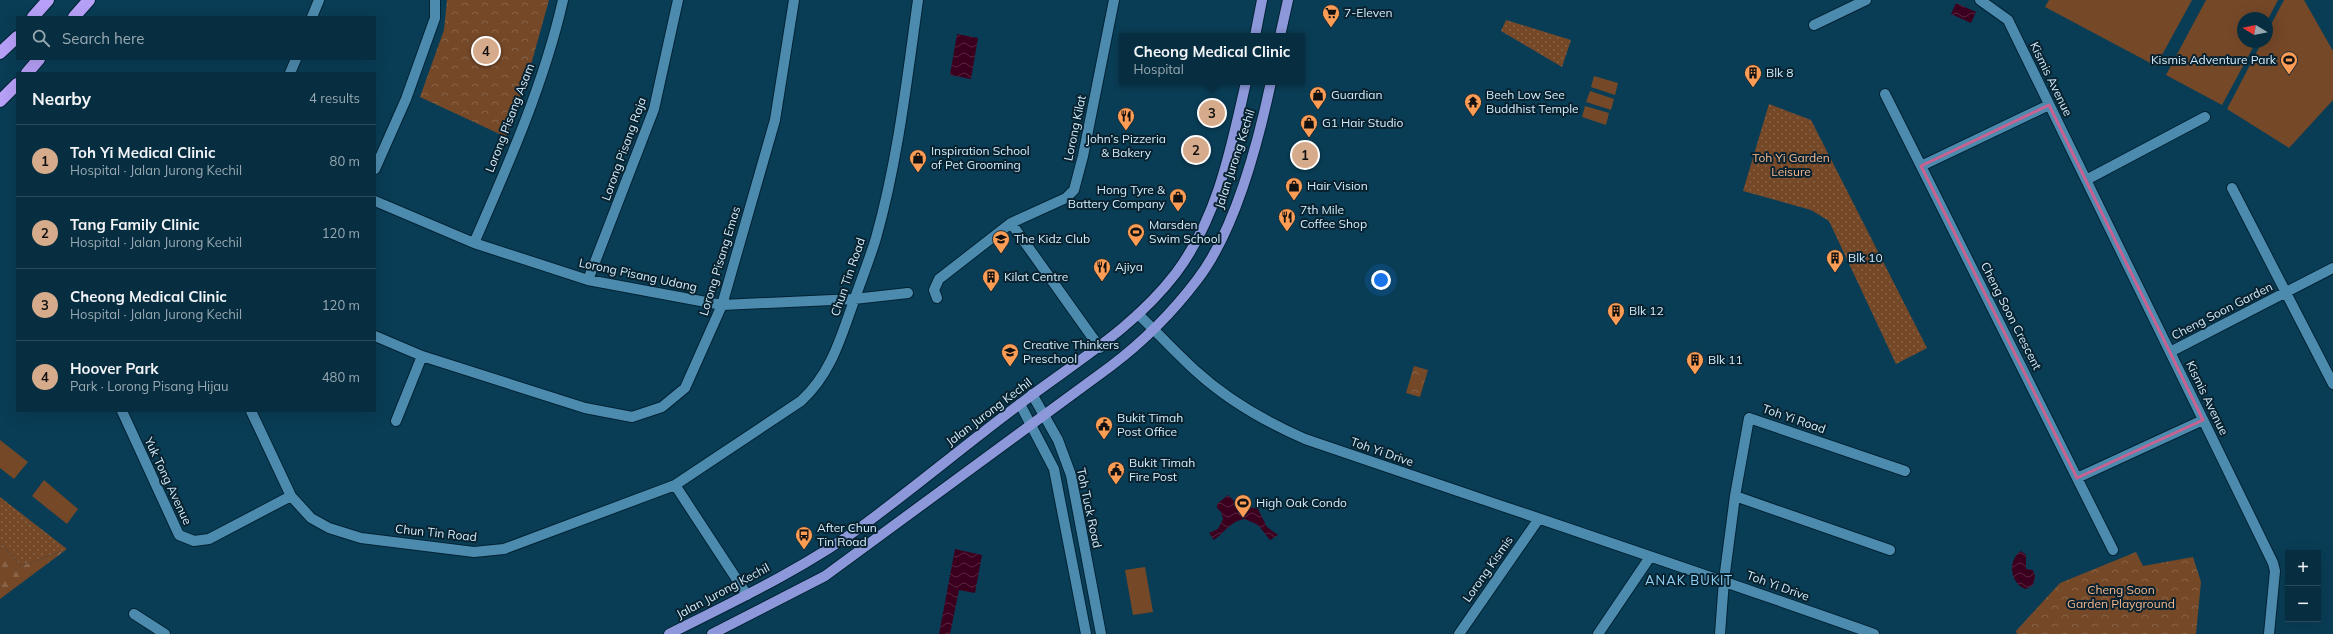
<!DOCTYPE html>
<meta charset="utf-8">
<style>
body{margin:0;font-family:Mulish,sans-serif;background:#103647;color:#f1f3f6}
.controls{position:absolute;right:12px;bottom:12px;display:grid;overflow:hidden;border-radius:0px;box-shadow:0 4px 16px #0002}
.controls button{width:36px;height:36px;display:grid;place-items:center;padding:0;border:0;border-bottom:1px solid #284a59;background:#072e40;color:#f1f3f6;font:20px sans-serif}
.compass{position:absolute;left:2237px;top:12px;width:36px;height:36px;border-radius:50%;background:#072e40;box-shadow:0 4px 16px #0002;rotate:280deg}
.you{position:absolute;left:1381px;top:280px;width:14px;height:14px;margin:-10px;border:3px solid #fff;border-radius:50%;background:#1a73e8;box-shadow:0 0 0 6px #1a73e833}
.badge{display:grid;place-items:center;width:26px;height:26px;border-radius:50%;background:#d6ab8b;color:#111;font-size:13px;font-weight:700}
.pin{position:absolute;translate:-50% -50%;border:2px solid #fff;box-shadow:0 1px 4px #0006}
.popup{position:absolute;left:1119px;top:33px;width:186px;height:52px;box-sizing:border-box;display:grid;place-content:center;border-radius:0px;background:#072e40;filter:drop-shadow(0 1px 3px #0005);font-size:13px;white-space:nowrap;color:#98a8b1}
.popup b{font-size:15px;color:#f1f3f6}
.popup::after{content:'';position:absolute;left:50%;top:100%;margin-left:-8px;border:8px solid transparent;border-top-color:#072e40}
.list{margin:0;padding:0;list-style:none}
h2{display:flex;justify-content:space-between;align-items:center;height:52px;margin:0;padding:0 16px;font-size:17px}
h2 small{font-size:13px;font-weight:400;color:#98a8b1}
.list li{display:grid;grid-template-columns:26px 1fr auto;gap:12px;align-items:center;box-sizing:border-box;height:72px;padding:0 16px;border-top:1px solid #284a59}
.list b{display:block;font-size:15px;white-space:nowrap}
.list p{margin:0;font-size:13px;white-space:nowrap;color:#98a8b1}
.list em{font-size:13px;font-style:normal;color:#98a8b1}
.icon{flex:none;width:22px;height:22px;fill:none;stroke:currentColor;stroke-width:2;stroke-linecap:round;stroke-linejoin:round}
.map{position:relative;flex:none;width:2333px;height:634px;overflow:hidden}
.search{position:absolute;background:#072e40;box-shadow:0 4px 16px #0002;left:16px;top:16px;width:360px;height:44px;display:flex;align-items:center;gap:10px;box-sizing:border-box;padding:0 14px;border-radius:0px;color:#98a8b1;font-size:15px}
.panel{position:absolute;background:#072e40;box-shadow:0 4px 16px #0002;left:16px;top:72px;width:360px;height:340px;border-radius:0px}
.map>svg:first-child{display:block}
</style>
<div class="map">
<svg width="2333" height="634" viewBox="0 0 2333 634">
<defs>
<pattern id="grass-dots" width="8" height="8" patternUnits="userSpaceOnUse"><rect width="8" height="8" fill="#754828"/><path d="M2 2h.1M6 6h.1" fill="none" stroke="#886348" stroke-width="1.8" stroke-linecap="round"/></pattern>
<pattern id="forest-firs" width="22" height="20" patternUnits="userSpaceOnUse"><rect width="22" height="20" fill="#754828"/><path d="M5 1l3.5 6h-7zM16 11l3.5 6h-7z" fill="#886348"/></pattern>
<pattern id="park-crowns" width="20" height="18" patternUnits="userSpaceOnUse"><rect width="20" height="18" fill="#754828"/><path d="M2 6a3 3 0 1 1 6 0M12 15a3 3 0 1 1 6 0" fill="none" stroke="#886348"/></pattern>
<pattern id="water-waves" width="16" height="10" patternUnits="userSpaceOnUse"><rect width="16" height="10" fill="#3c001f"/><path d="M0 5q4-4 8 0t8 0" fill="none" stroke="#572540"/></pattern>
</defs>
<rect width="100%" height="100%" fill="#093d55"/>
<path fill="url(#grass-dots)" d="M1506,20L1571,40L1562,67L1501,31Z
M1769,104L1811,120L1927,348L1896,364L1829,221L1811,210L1743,191Z
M0,497L67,549L21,566L0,542Z"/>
<path fill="url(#forest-firs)" d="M0,542L21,566L67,549L0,599Z"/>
<path fill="url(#park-crowns)" d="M447,0H549L529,72L506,137L420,97L444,30Z
M1414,366L1428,370L1420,397L1406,393Z
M2136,552L2143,566L2193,557L2201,582L2196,634H2017L2016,631L2060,583Z"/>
<path fill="#754828" d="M2049,0H2192L2156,66L2045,7Z
M2206,0H2278L2267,21V18H2243V42H2256L2222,105L2166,75Z
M2284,0H2304L2333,51V100L2289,148L2227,109L2262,42H2267V32Z
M1594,76L1618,83L1615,95L1591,87Z
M1590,91L1614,99L1611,110L1586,102Z
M1585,106L1609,113L1606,125L1582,117Z
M0,440L28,462L14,479L0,468Z
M44,480L78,509L67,524L32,496Z
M1145,567L1153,612L1133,615L1125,570Z"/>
<path fill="url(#water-waves)" d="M1956,3L1976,12L1971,23L1951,14Z
M957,34L978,38L971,79L950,75Z
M1228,495L1237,504L1258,509L1267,527L1278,535L1270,540L1258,525L1245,519C1232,520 1224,533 1214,540L1209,533L1218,529L1223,519L1221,512L1217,508V504Z
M955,549L982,555L975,593L959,590L950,634H939Z
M2021,551L2026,555V569L2033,570L2035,576L2033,585L2026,589C2010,584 2007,560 2021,551Z"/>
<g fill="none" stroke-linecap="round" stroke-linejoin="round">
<g stroke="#012334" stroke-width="12">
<path id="minor" d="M1980,0L2008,20L2273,563L2275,571L2269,634
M312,17L319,0
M1814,25L1866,0
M290,73L296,59
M1885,94L2113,550
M1921,166L2049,105
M375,169L406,99L435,18V0
M2086,180L2205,117
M2232,188L2333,384
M375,201L474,243L588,280L722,305L854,299L908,293
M1011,223L1100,348
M474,243C508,165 544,84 563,0
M588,280L654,109L678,0
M937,298L934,290L939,279L1011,223L1066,198L1074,190L1083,156L1114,0
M1138,314C1158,333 1177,354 1197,372C1229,401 1266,422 1305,439C1495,504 1685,567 1874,634
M375,336L422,356L585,408L632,417L662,407L685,388L722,305L775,120L794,0
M2170,352L2333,268
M1032,394L1058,440L1071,475L1101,634
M1020,404L1054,469L1086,634
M122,411L179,535L194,541L209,539L291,496
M251,411L291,496L311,518L329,528L361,538L474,552L504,549L675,485L801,401C832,373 841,336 855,298C862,278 870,258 876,238C898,160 907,79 918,0
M396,421L422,356
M2077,478L2203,420
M675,485L747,595
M1735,496L1890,550
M134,614L165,634
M1459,634L1538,520
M1598,634L1650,557
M1720,634L1724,580L1735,496L1749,418L1905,471"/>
</g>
<g stroke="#012334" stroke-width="12">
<path id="major" d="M1255,36L1262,0
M1280,36L1288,0
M669,634C735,601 805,568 865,524C919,484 970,441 1024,401C1077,361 1135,327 1176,273C1218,217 1231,148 1246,82
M712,634L825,576L1111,366C1144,341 1172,313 1197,280C1235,231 1258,143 1271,82"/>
</g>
<g stroke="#012334" stroke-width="14">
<path id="highway" d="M33,17L48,0
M74,17L89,0
M0,53L17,37
M27,73L39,59
M0,101L17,84"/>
</g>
<use href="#minor" stroke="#4d8bae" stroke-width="10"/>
<use href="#major" stroke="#8d98da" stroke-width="10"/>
<use href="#highway" stroke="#b7a0f8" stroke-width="12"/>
</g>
<path fill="none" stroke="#c86293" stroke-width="3" stroke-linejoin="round" d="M2049,105L2203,420L2077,478L1921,166Z"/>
<defs>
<g id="supermarket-pin" transform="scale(0.9)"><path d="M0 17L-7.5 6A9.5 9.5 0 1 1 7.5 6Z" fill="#fd9c55" stroke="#082230"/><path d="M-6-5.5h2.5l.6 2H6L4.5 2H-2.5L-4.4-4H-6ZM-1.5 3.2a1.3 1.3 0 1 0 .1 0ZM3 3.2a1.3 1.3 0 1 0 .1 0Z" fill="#111"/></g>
<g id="stadium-pin" transform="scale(0.9)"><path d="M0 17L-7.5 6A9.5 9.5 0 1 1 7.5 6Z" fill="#fd9c55" stroke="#082230"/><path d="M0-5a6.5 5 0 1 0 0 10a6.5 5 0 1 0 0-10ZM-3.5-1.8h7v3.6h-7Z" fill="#111"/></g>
<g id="building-pin" transform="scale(0.9)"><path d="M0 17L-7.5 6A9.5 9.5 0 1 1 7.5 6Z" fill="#fd9c55" stroke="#082230"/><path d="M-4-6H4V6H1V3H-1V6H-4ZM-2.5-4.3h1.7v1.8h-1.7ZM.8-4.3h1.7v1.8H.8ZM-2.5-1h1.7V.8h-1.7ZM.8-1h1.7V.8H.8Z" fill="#111"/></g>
<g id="shop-pin" transform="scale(0.9)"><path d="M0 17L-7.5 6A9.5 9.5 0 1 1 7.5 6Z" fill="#fd9c55" stroke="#082230"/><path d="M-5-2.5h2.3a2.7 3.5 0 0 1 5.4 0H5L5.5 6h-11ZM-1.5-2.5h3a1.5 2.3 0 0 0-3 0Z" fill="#111"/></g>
<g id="temple-pin" transform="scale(0.9)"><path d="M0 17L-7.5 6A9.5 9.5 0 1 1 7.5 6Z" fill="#fd9c55" stroke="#082230"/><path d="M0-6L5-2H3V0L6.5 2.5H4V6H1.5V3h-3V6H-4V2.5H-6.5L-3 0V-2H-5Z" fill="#111"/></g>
<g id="restaurant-pin" transform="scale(0.9)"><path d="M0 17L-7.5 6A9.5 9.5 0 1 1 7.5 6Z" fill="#fd9c55" stroke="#082230"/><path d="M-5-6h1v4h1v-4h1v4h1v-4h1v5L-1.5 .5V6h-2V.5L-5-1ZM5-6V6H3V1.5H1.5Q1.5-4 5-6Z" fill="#111"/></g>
<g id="school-pin" transform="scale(0.9)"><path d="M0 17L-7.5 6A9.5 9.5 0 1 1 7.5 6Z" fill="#fd9c55" stroke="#082230"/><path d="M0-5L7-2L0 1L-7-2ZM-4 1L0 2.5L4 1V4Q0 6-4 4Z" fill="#111"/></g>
<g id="civic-pin" transform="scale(0.9)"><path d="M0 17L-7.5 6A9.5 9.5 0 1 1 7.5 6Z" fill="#fd9c55" stroke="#082230"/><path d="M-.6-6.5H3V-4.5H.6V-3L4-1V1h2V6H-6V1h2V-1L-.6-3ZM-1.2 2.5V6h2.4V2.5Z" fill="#111"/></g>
<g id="bus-pin" transform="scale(0.9)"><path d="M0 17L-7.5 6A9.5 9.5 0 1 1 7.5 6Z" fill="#fd9c55" stroke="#082230"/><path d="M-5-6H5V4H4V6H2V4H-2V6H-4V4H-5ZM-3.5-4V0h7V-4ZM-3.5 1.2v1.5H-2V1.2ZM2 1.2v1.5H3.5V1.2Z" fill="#111"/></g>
</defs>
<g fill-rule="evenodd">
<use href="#supermarket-pin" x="1331" y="13"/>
<use href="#stadium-pin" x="2289" y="60"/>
<use href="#building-pin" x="1753" y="73"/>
<use href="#shop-pin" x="1318" y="95"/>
<use href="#temple-pin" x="1473" y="102"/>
<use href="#restaurant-pin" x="1126" y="116"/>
<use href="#shop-pin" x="1309" y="123"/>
<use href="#shop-pin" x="918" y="158"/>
<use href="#shop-pin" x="1294" y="186"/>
<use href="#shop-pin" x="1178" y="197"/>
<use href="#restaurant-pin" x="1287" y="217"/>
<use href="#stadium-pin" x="1136" y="232"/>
<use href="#school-pin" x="1001" y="239"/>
<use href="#building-pin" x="1835" y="258"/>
<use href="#restaurant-pin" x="1102" y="267"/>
<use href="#building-pin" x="991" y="277"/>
<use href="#building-pin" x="1616" y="311"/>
<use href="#school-pin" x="1010" y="352"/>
<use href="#building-pin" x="1695" y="360"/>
<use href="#civic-pin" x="1104" y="425"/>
<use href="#civic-pin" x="1116" y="470"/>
<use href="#stadium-pin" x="1243" y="503"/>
<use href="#bus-pin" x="804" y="535"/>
</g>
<g text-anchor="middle" stroke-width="4" stroke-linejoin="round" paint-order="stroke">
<g font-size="12" fill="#d4ecfc" stroke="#082230" text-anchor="start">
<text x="1344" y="17">7-Eleven</text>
<text x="2276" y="64" text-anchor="end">Kismis Adventure Park</text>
<text x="1766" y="77">Blk 8</text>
<text x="1331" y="99">Guardian</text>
<text x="1486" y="99">Beeh Low See<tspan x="1486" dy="14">Buddhist Temple</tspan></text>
<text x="1322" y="127">G1 Hair Studio</text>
<text x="1126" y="143" text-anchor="middle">John’s Pizzeria<tspan x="1126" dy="14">&amp; Bakery</tspan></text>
<text x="931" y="155">Inspiration School<tspan x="931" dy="14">of Pet Grooming</tspan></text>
<text x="1307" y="190">Hair Vision</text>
<text x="1165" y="194" text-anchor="end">Hong Tyre &amp;<tspan x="1165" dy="14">Battery Company</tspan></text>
<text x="1300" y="214">7th Mile<tspan x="1300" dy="14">Coffee Shop</tspan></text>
<text x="1149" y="229">Marsden<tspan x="1149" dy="14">Swim School</tspan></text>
<text x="1014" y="243">The Kidz Club</text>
<text x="1848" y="262">Blk 10</text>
<text x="1115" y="271">Ajiya</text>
<text x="1004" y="281">Kilat Centre</text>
<text x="1629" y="315">Blk 12</text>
<text x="1023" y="349">Creative Thinkers<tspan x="1023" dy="14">Preschool</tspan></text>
<text x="1708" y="364">Blk 11</text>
<text x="1117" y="422">Bukit Timah<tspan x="1117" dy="14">Post Office</tspan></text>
<text x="1129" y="467">Bukit Timah<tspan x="1129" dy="14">Fire Post</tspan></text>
<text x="1256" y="507">High Oak Condo</text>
<text x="817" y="532">After Chun<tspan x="817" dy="14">Tin Road</tspan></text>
</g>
<g font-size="12" fill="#d4ecfc" stroke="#082230">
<text transform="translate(2051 79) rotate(64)" y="4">Kismis Avenue</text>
<text transform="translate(510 118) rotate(-69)" y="4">Lorong Pisang Asam</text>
<text transform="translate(1075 128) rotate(-78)" y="4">Lorong Kilat</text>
<text transform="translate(624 149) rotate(-70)" y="4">Lorong Pisang Raja</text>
<text transform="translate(1235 159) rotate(-72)" y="4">Jalan Jurong Kechil</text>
<text transform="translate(720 261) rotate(-73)" y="4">Lorong Pisang Emas</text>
<text transform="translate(638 275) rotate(12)" y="4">Lorong Pisang Udang</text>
<text transform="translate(848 277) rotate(-71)" y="4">Chun Tin Road</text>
<text transform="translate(2222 311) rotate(-27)" y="4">Cheng Soon Garden</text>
<text transform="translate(2011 316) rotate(63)" y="4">Cheng Soon Crescent</text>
<text transform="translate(2207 398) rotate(64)" y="4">Kismis Avenue</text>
<text transform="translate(989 412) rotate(-37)" y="4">Jalan Jurong Kechil</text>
<text transform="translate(1794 419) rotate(19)" y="4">Toh Yi Road</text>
<text transform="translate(1382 452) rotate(19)" y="4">Toh Yi Drive</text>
<text transform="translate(168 481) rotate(65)" y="4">Yuk Tong Avenue</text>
<text transform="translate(1089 508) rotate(78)" y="4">Toh Tuck Road</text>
<text transform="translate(436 533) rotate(6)" y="4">Chun Tin Road</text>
<text transform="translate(1488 569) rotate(-55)" y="4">Lorong Kismis</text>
<text transform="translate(1778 586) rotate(20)" y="4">Toh Yi Drive</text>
<text transform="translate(723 591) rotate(-28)" y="4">Jalan Jurong Kechil</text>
</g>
<g font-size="12" fill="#f6b68c" stroke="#082230">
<text x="1791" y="162">Toh Yi Garden<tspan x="1791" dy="14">Leisure</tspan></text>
<text x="2121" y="594">Cheng Soon<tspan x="2121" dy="14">Garden Playground</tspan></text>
</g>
<g font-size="13" letter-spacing="1" fill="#8fcff4" stroke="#082230">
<text x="1689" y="585">ANAK BUKIT</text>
</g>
</g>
</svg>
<div class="controls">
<button>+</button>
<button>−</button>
</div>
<svg class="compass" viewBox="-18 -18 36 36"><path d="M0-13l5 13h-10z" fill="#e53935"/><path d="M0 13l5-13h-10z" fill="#98a8b1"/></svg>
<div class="you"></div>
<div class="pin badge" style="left:1305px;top:155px">1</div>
<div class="pin badge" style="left:1196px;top:150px">2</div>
<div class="pin badge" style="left:1212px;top:113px">3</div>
<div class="popup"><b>Cheong Medical Clinic</b>Hospital</div>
<div class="pin badge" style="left:486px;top:51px">4</div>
<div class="search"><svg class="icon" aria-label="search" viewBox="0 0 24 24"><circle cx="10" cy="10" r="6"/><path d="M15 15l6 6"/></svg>Search here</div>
<section class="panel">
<h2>Nearby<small>4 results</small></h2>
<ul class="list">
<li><span class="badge">1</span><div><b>Toh Yi Medical Clinic</b><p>Hospital · Jalan Jurong Kechil</p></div><em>80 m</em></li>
<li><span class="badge">2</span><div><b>Tang Family Clinic</b><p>Hospital · Jalan Jurong Kechil</p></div><em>120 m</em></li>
<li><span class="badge">3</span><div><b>Cheong Medical Clinic</b><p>Hospital · Jalan Jurong Kechil</p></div><em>120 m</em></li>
<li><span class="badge">4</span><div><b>Hoover Park</b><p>Park · Lorong Pisang Hijau</p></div><em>480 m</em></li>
</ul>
</section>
</div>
